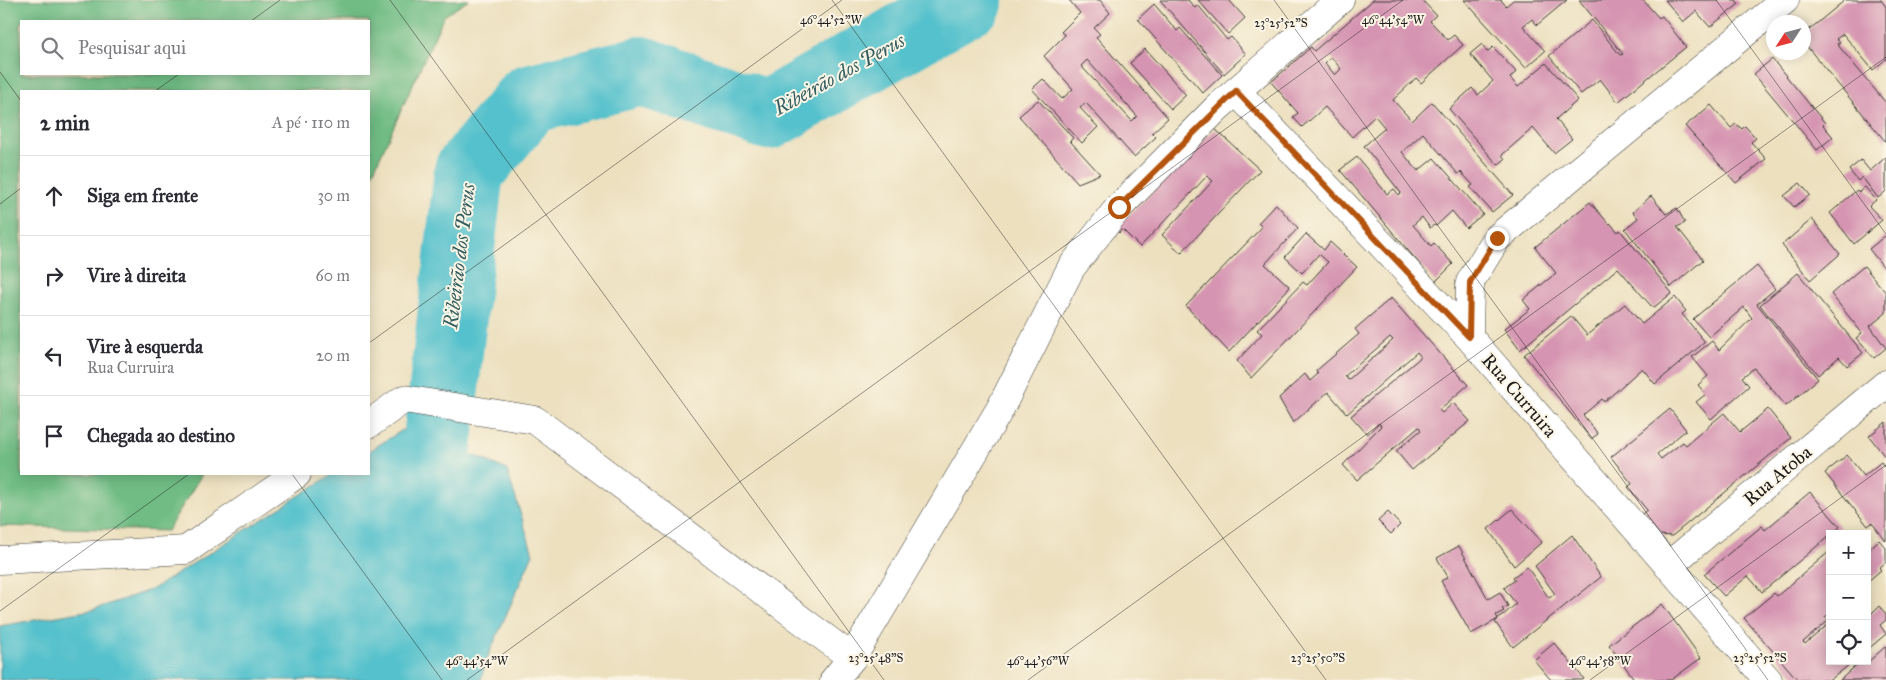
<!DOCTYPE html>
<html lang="pt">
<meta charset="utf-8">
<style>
body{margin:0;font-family:"IM FELL Great Primer",serif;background:#f7f7f7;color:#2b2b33}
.controls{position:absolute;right:15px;bottom:15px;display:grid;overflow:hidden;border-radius:0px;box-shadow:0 2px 12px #0003}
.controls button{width:45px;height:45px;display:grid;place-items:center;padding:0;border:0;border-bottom:1px solid #e1e1e2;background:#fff;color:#2b2b33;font:25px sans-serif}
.compass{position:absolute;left:1766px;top:15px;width:45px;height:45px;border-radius:50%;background:#fff;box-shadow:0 2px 12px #0003;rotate:234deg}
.stop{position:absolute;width:15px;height:15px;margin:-11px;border:4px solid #b45309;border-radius:50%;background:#fff}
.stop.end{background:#b45309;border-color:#fff;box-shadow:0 1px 5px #0008}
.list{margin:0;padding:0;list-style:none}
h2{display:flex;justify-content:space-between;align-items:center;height:65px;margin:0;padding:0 20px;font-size:21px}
h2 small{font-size:16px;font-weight:400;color:#7c7c81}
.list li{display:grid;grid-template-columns:32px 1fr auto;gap:15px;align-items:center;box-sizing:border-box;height:80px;padding:0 20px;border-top:1px solid #e1e1e2}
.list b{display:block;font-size:19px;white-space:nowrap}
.list p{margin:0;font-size:16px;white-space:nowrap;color:#7c7c81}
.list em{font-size:16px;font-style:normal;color:#7c7c81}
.icon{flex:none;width:28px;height:28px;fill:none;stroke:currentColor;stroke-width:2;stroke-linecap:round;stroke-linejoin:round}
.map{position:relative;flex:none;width:1886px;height:680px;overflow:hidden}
.search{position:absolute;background:#fff;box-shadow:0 2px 12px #0003;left:20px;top:20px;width:350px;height:55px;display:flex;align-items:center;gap:12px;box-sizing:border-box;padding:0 18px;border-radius:0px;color:#7c7c81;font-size:19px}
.panel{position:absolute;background:#fff;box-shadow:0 2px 12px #0003;left:20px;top:90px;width:350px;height:385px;border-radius:0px}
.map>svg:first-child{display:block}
</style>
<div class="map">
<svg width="1886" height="680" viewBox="0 0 1886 680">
<rect width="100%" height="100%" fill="#fcf5e5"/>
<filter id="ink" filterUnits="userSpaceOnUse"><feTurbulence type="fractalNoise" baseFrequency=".02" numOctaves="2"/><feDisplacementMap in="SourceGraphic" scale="10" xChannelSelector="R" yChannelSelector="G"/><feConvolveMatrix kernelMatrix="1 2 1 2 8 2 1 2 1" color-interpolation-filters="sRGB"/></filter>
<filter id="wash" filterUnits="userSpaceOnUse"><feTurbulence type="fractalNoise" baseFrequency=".0096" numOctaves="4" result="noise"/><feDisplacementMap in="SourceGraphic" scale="20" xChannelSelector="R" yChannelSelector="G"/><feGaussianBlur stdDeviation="1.12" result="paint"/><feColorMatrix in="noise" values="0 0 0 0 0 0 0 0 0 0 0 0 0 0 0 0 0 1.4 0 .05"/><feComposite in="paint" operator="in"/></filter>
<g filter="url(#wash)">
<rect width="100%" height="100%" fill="#ece0bf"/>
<path fill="#6fbc84" stroke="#466c50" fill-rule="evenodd" d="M0,0H469L444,16L369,181V91H21V474H202L167,531L0,526ZM21,21H369V74H21Z"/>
<path fill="#54c1cc" stroke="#386e74" d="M409,426L507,470L533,554L485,663L481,680H0V626L92,610L153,589L333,474H369V451Z"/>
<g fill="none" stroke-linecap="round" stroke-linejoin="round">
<path stroke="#54c1cc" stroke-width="70" d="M378,511L437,448L469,171L529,99L641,71L768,115L969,0"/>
</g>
<g id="blocks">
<path fill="#d594b1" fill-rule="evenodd" d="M1069,0H1100L1110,13L1094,28L1100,34L1096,37L1168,118L1152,133L1156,137L1134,157L1086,103L1080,108L1098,127L1082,143L1032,89L1043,79L1062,99L1073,89L1044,56L1065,35L1061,32L1080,13ZM1087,60L1137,116L1132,121L1081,66Z
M1160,0H1188L1195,8L1198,5L1227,40L1231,37L1246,54L1224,74Z
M1198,0H1229L1245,18L1228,34Z
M1373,0H1422L1436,15L1430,21L1448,40L1454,35L1463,45L1421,83L1416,78L1393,100L1412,121L1432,102L1513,195L1492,212L1470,187L1473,185L1461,172L1458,174L1423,133L1402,152L1418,171L1434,158L1483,214L1466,228L1452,211L1436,226L1434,225L1430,228L1422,217L1413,225L1431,246L1434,243L1453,264L1435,282L1340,170L1357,157L1387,194L1394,189L1399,195L1401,193L1364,146L1385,128L1375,116L1352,137L1325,107L1302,127L1293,117L1298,113L1271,82L1311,47L1314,51ZM1331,57L1341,69L1335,75L1325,63Z
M1464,0H1501L1506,6L1513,0H1567L1537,25L1532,19L1523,26L1545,51L1526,68Z
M1579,0H1643L1659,18L1662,16L1686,47L1618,102L1600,79L1581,94L1549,56L1592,20L1620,55L1623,54Z
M1665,0H1736L1739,4L1710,27L1696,11L1683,22Z
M1845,0H1881L1886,7V59L1873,70L1843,34L1836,39L1840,42L1837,44L1886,103V142L1804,43V34Z
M1154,4L1177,31L1180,28L1222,75L1203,93L1138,19Z
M1482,44L1487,52L1493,47L1516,72L1510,78L1518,87L1546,63L1578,100L1556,119L1572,139L1554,153L1533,128L1502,155L1505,159L1498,165L1449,109L1472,88L1478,95L1493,81L1470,54Z
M1145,49L1186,95L1171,109L1130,63Z
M1772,59L1825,123L1823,125L1833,137L1817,150L1754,74Z
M1038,100L1073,138L1070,141L1100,174L1078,183L1019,116Z
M1711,105L1731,128L1736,124L1742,129L1745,126L1756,138L1751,142L1766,159L1736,183L1685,126Z
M1215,129L1260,170L1181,253L1162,235L1213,181L1207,176L1140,247L1122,229L1119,233L1115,229Z
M1886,157V191L1878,198L1862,177L1858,181L1849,170L1861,160L1870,171Z
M1800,183L1810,195L1794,207L1784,196Z
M1865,187L1876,200L1869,206L1882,220L1854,244L1830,213L1857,190L1859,192Z
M1651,196L1666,214L1677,208L1685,223L1677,227L1703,260L1671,287L1625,229L1638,218L1633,212Z
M1590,202L1609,224L1610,223L1618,232L1620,230L1672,293L1653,308L1618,268L1520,350L1504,329L1530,309L1523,300L1556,273L1535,247Z
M1276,204L1298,228L1265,264L1290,287L1229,352L1186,306L1262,227L1258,223Z
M1812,219L1840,254L1810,280L1782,245Z
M1306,234L1324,250L1330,242L1357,267L1251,378L1237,361L1262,334L1257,330L1303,282L1307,285L1328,262L1319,254L1302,273L1285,257Z
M1886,235V270L1869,249Z
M1757,266L1775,289L1757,304L1818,379L1786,406L1754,368L1742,377L1749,386L1711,419L1696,402L1706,394L1698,385L1708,376L1692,357L1712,341L1719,350L1752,318L1744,307L1709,337L1693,319Z
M1864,266L1886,293V313L1870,326L1886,348L1874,358L1856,338L1862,333L1831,294Z
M1798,273L1863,353L1847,366L1839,357L1818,375L1760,305Z
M1675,297L1686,311L1682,314L1705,342L1655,384L1642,368L1604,402L1602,399L1583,415L1598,434L1591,439L1524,355L1571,316L1587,335L1625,304L1642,324Z
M1391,298L1468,385L1439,410L1442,413L1453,403L1470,421L1412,470L1396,451L1421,430L1419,427L1357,480L1343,465L1381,426L1379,423L1367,434L1351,416L1421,357L1417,352L1347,414L1328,392L1293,423L1279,398L1305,374L1310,381L1318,374L1316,371L1359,334L1355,329ZM1390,337L1393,340L1348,380L1345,376Z
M1670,409L1686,430L1657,454L1661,459L1683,442L1686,445L1724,413L1740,432L1768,409L1791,438L1672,536L1659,535L1642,514L1647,510L1628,487L1632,484L1611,457Z
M1886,422V458L1869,436Z
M1847,455L1864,476L1881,462L1886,469V541L1872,523L1868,526L1825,473Z
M1810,492L1840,527L1762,592L1748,576L1724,596L1704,574L1762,526L1765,530Z
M1512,509L1542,542L1514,566L1488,529Z
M1388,512L1400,525L1391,534L1378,521Z
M1572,535L1601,577L1513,647L1495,622L1516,604L1504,588L1515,580L1513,577L1527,567L1549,598L1555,594L1535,566Z
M1879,540L1886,548V562L1879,568L1881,570L1867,582V551Z
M1459,546L1488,599L1500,592L1508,606L1502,609L1504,611L1496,615L1498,619L1471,634L1441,581L1448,577L1437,558Z
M1830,551V613L1825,617L1828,621L1803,642L1805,644L1830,623V661H1854L1830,680H1798L1744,618L1774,593L1777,596Z
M1662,604L1701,658L1671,680H1635L1609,645Z
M1879,606L1886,614V620L1880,625L1886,634L1867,650V610L1871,614Z
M1554,643L1584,679L1582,680H1551L1534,660Z
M1886,646V680H1840L1861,661L1867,663Z"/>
</g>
</g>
<g filter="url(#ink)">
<use href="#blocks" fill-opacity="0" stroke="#3b3934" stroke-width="1"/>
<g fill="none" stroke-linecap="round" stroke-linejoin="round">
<g stroke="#3b3934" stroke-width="29">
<path id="minor" d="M1236,91L1469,337
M369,424L404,399L535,420L852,658
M0,560L186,550L297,474
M1668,566L1886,384
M834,680L852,658L1000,409L1071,268L1119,207L1217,108L1340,0
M1768,680L1469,337L1470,282L1497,238L1785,0"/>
</g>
<use href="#minor" stroke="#fff" stroke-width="28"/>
</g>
</g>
<g fill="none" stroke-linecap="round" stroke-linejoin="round" filter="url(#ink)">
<path stroke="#b45309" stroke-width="6" d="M1119,207L1236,91L1469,337L1470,282L1497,238"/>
</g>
<path fill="none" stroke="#1c1c1c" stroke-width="1" stroke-opacity="0.45" d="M390,0L884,680M832,0L1326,680M1274,0L1768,680M1716,0L1886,234M251,21L280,0M0,72L21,101M155,91L179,74M0,204L21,188M369,343L842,0M292,474L442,680M0,611L189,474M467,680L1403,0M1028,680L1886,57M1590,680L1886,465"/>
<g text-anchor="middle" stroke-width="4" stroke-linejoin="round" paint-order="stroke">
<g font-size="19" fill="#1c1c1c" stroke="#fcf5e5">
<text transform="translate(1520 395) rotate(49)" y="7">Rua Curruira</text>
<text transform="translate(1777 475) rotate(-40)" y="7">Rua Atoba</text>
</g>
<g font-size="20" font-style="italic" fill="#325e62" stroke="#fcf5e5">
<text transform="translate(839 74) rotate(-29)" y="7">Ribeirão dos Perus</text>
<text transform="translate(459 256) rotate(-83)" y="7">Ribeirão dos Perus</text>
</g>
</g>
<g font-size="12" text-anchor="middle" fill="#1c1c1c" stroke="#fcf5e5" stroke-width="4" stroke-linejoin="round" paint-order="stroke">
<text x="831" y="24">46°44'52"W</text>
<text x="1393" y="24">46°44'54"W</text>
<text x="1281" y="27">23°25'52"S</text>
<text x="876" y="662">23°25'48"S</text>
<text x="1318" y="662">23°25'50"S</text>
<text x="1760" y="662">23°25'52"S</text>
<text x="477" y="665">46°44'54"W</text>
<text x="1038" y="665">46°44'56"W</text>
<text x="1600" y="665">46°44'58"W</text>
</g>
</svg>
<div class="controls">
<button>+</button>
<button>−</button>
<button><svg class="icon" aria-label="locate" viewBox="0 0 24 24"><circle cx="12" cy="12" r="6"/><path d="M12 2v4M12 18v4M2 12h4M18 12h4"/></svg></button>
</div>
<svg class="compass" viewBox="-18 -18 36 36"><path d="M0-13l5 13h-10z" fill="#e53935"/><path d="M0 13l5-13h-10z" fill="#7c7c81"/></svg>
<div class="stop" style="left:1119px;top:207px"></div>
<div class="stop end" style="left:1497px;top:238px"></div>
<div class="search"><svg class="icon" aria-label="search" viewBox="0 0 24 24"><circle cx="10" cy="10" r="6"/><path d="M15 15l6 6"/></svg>Pesquisar aqui</div>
<section class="panel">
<h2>2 min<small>A pé · 110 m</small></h2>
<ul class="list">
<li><svg class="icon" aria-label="ahead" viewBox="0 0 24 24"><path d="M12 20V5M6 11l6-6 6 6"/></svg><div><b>Siga em frente</b></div><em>30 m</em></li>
<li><svg class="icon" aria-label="right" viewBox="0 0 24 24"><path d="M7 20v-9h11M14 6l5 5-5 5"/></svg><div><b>Vire à direita</b></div><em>60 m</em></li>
<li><svg class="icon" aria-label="left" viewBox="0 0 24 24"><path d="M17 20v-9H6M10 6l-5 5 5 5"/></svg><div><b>Vire à esquerda</b><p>Rua Curruira</p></div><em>20 m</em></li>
<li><svg class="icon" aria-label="arrive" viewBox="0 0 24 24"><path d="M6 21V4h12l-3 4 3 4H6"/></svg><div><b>Chegada ao destino</b></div></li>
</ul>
</section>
</div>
